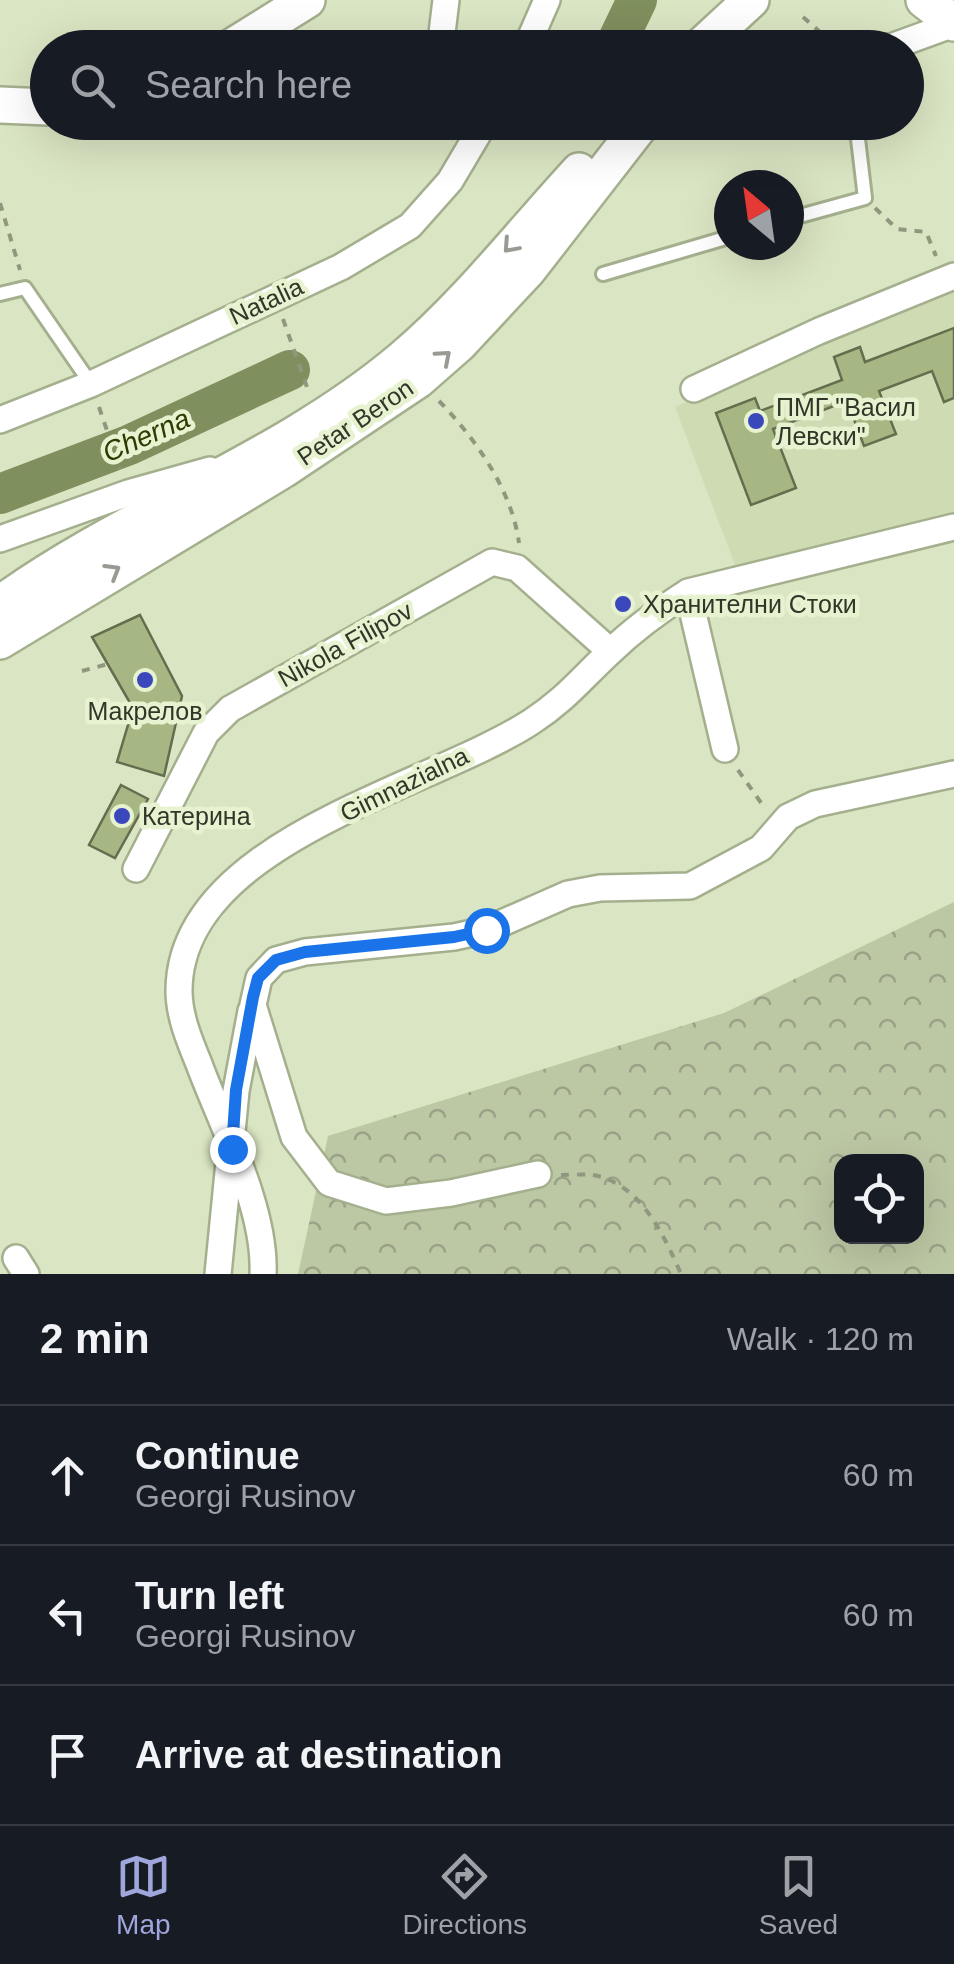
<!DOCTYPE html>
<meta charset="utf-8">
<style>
body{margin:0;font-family:Helvetica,sans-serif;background:#20242c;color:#f1f3f6}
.controls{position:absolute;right:30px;bottom:30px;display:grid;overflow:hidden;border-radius:20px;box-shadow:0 10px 40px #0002}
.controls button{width:90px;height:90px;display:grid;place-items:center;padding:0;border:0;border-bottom:2px solid #363941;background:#171b24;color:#f1f3f6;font:50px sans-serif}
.compass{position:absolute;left:714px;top:170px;width:90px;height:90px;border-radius:50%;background:#171b24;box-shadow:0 10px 40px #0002;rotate:331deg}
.stop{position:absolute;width:30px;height:30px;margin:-22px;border:8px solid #1a73e8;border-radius:50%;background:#fff}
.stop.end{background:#1a73e8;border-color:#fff;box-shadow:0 2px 10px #0008}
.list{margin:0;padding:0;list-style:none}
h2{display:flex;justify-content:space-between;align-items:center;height:130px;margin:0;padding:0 40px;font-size:42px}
h2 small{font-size:32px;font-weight:400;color:#9ea1a6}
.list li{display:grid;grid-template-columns:65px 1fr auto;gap:30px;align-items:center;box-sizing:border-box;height:140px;padding:0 40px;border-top:2px solid #363941}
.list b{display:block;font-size:38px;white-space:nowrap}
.list p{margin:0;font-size:32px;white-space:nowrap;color:#9ea1a6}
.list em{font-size:32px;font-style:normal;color:#9ea1a6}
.icon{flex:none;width:55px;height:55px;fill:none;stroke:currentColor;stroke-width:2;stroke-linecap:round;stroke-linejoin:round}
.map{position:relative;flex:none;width:954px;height:1274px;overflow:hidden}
.search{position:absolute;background:#171b24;box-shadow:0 10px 40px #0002;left:30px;right:30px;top:30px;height:110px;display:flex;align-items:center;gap:25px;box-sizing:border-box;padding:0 35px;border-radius:55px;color:#9ea1a6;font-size:38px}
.sheet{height:550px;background:#171b24}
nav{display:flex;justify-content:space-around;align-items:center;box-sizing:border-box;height:140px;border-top:2px solid #363941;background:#171b24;font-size:28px;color:#9ea1a6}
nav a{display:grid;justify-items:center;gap:5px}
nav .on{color:#9fa6dc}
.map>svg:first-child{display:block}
</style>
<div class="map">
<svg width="954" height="1274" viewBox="0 0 954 1274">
<defs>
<pattern id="forest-crowns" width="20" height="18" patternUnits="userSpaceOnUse" patternTransform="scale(2.5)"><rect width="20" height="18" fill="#bcc7a4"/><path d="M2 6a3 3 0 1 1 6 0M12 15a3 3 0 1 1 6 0" fill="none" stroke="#99a286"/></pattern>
</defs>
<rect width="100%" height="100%" fill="#dae5c3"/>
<path fill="#cfdcb3" d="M954,287V515L737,570L675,407L816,341Z"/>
<path fill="url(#forest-crowns)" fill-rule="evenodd" d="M954,902V1274H298L328,1136L724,1013ZM842,1162H916V1236H842Z"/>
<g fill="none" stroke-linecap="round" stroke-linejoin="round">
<path stroke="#808f5e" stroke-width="40" d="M614,48L637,0
M0,494L129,445L290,370"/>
</g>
<path fill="#a7b784" stroke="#646e4f" stroke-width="2.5" d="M954,328V398L944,402L932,371L879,391L896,434L864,446L847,401L773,429L796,488L751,505L716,413L755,398L760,411L842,380L834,357L860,347L865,362Z
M140,615L182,696L164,776L117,762L133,708L92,637Z
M121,785L148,799L115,858L89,845Z"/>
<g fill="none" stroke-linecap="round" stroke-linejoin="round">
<g stroke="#a4af8e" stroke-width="18">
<path id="lane" d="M789,219L865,198L856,122
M603,274L729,237
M0,294L25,288L91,384"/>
</g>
<g stroke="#a4af8e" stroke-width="30">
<path id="street" d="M445,48L442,33L446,0
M526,48L547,0
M888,48L954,24
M694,389L819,331L954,276
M0,420L91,384L341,267L410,226L450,181L485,122
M0,539L128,493L210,470
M688,592L725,749
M136,869L206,733L230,709L492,562L517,568L610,651
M538,1174L451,1193L386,1201L329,1183L294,1137L253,1005L259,978L276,960L305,952L454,937L486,930L568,894L600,888L690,886L761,848L788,817L815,804L954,774
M16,1258L26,1274
M218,1274L236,1091L251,1011
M263,1274C266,1208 222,1126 199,1064C190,1042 179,1016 179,991C179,842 429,788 531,722C565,700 581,679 610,652C634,629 660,610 688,592L954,527"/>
</g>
<g stroke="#a4af8e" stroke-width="40">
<path id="secondary" d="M924,0L954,23
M230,48L307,0
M699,48L751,0
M0,105L48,107
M0,604C127,512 281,461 402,359C467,304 521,234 579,171
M0,641L283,470L418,380L459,344L528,270L643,122"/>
</g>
<path stroke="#8f977f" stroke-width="4" stroke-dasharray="8 8" stroke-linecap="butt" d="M803,17L838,48
M0,203L20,270
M875,208L897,229L926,232L936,256
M283,319L308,390
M439,401C475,438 512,490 519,543
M99,407L120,469
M82,671L108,664
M738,770L764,807
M561,1175C571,1175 583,1174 593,1175C640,1183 664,1235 681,1274"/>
<use href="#lane" stroke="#fff" stroke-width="12"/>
<use href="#street" stroke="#fff" stroke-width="25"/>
<use href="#secondary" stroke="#fff" stroke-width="35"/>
</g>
<defs><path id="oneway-chevron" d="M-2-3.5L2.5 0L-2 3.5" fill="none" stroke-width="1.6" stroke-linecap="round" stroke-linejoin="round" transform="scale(2.5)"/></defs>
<g stroke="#989a94">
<use href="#oneway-chevron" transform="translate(510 246) rotate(132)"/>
<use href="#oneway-chevron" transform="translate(444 357) rotate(-41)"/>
<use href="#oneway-chevron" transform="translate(113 571) rotate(-31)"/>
</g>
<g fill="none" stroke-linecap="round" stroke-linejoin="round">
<path stroke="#1a73e8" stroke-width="12" d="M232,1149L236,1090L253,997L258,978L276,960L305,952L454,937L486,930"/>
</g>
<g fill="#3a48bc" stroke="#e7f2d0" stroke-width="4">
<circle cx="756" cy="421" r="10"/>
<circle cx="623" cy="604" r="10"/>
<circle cx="145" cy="680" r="10"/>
<circle cx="122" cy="816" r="10"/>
</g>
<g text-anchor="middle" stroke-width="9" stroke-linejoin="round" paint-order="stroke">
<g font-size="25" fill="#323629" stroke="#e7f2d0">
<text transform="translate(266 301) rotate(-25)" y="9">Natalia</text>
<text transform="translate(355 422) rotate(-34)" y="9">Petar Beron</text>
<text transform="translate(345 644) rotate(-29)" y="9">Nikola Filipov</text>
<text transform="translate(404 784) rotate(-26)" y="9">Gimnazialna</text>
</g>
<g font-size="25" fill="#323629" stroke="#e7f2d0" text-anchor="start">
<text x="776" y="416">ПМГ "Васил<tspan x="776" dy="29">Левски"</tspan></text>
<text x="643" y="613">Хранителни Стоки</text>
<text x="145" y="720" text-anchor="middle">Макрелов</text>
<text x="142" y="825">Катерина</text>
</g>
<g font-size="28" font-style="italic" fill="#2d3a00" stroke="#e7f2d0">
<text transform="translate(146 435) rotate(-24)" y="10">Cherna</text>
</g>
</g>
</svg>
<div class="controls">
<button><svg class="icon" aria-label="locate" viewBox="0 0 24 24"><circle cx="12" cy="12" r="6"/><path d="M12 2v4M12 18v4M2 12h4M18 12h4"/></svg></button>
</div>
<svg class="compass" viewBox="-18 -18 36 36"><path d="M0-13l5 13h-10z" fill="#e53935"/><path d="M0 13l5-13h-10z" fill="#9ea1a6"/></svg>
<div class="stop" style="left:486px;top:930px"></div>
<div class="stop end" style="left:232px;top:1149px"></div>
<div class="search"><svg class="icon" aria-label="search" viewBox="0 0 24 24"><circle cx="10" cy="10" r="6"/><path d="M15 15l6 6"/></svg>Search here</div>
</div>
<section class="sheet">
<h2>2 min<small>Walk · 120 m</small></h2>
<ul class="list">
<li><svg class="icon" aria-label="ahead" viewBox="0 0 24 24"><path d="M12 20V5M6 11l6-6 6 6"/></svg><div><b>Continue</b><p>Georgi Rusinov</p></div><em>60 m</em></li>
<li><svg class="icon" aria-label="left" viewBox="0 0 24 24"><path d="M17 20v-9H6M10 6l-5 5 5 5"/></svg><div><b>Turn left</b><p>Georgi Rusinov</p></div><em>60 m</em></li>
<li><svg class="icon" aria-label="arrive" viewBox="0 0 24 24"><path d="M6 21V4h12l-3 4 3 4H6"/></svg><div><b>Arrive at destination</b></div></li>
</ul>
</section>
<nav>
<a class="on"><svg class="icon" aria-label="map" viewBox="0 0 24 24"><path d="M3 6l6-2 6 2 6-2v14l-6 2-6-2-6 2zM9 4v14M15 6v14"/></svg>Map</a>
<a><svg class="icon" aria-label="directions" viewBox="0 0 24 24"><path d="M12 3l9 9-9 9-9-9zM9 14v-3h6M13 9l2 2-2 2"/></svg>Directions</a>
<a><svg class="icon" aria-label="saved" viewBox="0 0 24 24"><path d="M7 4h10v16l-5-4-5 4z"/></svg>Saved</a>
</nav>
